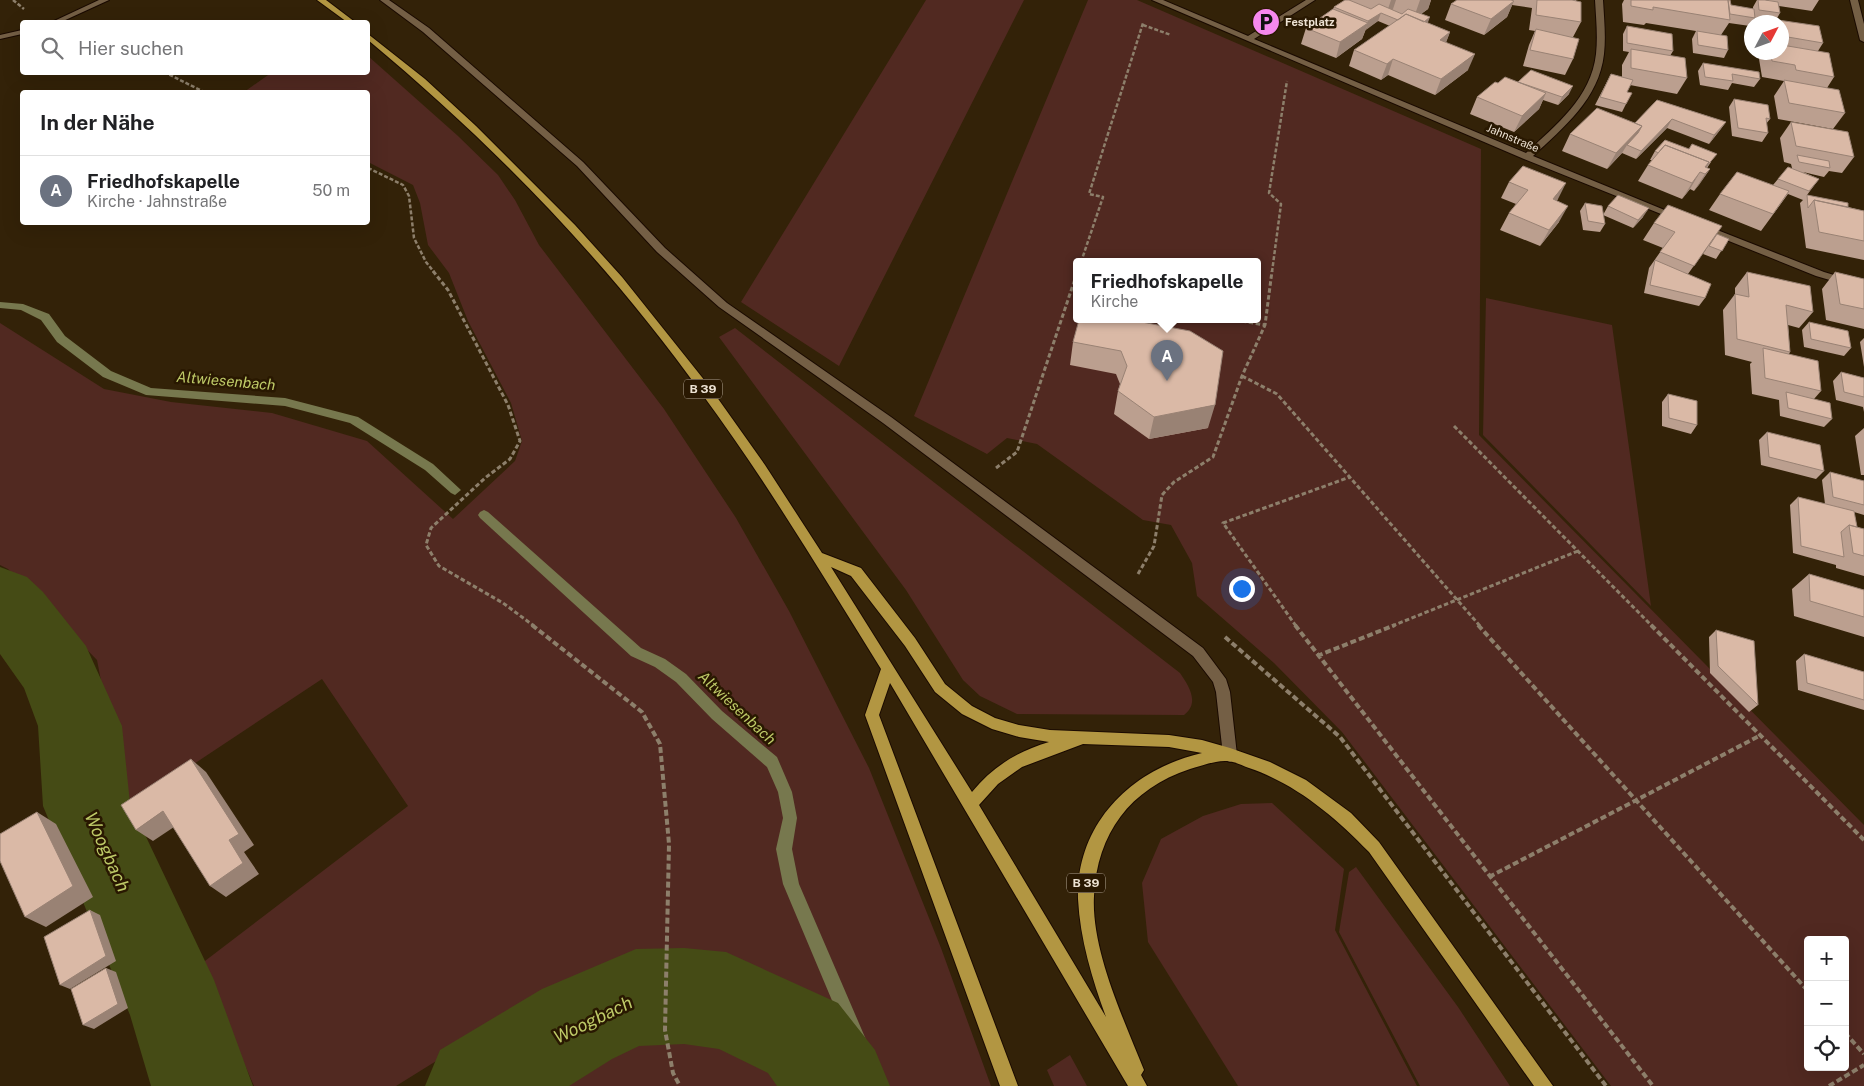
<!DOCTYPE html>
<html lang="de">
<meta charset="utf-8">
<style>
body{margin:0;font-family:"Public Sans",sans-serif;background:#f6f6f6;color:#202124}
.controls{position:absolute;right:15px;bottom:15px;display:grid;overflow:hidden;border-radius:5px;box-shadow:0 5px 20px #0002}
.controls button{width:45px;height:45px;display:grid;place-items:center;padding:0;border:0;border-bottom:1px solid #e0e0e0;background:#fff;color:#202124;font:25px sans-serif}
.compass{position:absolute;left:1744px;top:15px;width:45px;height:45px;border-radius:50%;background:#fff;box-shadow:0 5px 20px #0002;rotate:49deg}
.you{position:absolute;left:1241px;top:588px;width:18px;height:18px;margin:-12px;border:4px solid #fff;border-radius:50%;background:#1a73e8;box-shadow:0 0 0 8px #1a73e833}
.badge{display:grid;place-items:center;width:32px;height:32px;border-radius:50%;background:#111827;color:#fff;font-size:16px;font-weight:700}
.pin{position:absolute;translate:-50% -41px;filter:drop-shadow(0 1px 2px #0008)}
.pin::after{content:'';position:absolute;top:26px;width:18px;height:15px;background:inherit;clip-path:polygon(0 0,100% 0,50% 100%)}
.popup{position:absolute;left:1073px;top:258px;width:188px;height:65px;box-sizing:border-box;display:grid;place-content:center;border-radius:5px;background:#fff;filter:drop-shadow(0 1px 4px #0005);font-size:16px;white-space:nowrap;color:#757577}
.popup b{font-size:19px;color:#202124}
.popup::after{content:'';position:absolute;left:50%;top:100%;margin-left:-10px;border:10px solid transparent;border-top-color:#fff}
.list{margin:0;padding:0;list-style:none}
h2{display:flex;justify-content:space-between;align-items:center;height:65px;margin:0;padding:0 20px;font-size:21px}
h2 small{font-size:16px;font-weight:400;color:#757577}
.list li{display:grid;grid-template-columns:32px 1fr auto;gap:15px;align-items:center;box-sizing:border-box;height:70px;padding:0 20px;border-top:1px solid #e0e0e0}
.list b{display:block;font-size:19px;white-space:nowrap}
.list p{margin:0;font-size:16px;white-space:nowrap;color:#757577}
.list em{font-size:16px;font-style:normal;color:#757577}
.icon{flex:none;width:28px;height:28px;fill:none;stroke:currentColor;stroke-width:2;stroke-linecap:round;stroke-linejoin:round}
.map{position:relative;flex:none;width:1864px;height:1086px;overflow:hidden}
.search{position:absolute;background:#fff;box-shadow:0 5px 20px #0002;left:20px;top:20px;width:350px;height:55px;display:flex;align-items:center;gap:12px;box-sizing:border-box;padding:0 18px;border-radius:5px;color:#757577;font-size:19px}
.panel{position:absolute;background:#fff;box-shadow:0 5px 20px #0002;left:20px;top:90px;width:350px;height:135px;border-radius:5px}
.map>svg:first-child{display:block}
</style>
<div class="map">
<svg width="1864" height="1086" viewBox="0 0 1864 1086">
<rect width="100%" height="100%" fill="#332208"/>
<path fill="#512921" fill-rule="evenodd" d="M926,0H1024L839,366L741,302Z
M1088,0H1137L1481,149L1479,435L1864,825V1086H1611L1342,732L1274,663L1197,596L1192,563L1171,525L1143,520L1037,444L1007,438L987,454L914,416ZM1077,262H1257V320H1077ZM1808,940H1845V1067H1808Z
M368,56L458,136L498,175L515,200L539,245L664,409L736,518L789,611L869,768L941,948L991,1086H850L838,1045L805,1007L738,982L676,973L620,975L571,982L507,1017L396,1086H254L201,964L408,806L322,679L126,809L97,660L8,569L0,565V323L104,389L171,402L272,413L367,441L453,519L515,461L522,441L511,403L468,321L449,273L428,245L420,203L413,185L368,162V92H244L271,73L368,72Z
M1486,298L1612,325L1651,606L1483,435Z
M735,328L1180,673C1189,686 1200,703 1184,715L1017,714L980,696L963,680L906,590L719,337Z
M1272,803L1344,869L1335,930L1417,1086H1238L1148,942L1142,883L1161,839L1203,816L1241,804Z
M1356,867L1458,1007L1510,1086H1420L1339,932L1349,872Z
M714,1013L745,1023L798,1048L822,1086H527L599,1045L659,1019Z
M1070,1055L1087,1086H1054L1047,1070Z"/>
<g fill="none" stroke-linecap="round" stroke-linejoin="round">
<path fill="#77784e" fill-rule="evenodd" d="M0,302L23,304L49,314L65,336L111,371L151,388L285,398L358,417L433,464L461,490L455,495L451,493L425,470L350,423L285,406L146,395L103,377L57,342L41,320L21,310L0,308Z
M484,510L488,512L641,648L665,659L686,674L722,711L777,757L792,792L797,818L792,849L799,884L886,1086H868L783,884L776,849L783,818L778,792L767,767L712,719L676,682L655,667L631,656L480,518L478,515L480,512Z"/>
<path fill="#454b15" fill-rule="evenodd" d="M0,567L27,577L43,592L86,646L122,726L130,803L214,980L253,1086H151L130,1015L43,806L38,726L24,688L0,654Z
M684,948L726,952L838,1003L875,1050L890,1086H777L768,1073L719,1049L684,1044L639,1046L612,1059L569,1086H425L440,1050L542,989L636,949Z"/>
<g stroke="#1a0a00" stroke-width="2">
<path id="minor" d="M99,0H109L61,22H52Z
M380,0H389L429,28L583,162L665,248L727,303L891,417L1203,648L1226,679L1230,692L1237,755L1235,760L1230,762L1225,760L1223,755L1216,692L1213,682L1193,656L883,423L719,307L657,252L577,166L423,32Z
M1152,0H1163L1248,36L1306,0H1315L1254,39L1526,153C1556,125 1591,98 1596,54C1598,36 1596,18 1595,0H1603C1604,18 1606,36 1604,54C1599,99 1564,127 1533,156L1684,218L1679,221L1676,220L1524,159Z
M1850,0H1858L1864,24V42L1860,40Z
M22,30V34L0,39V35Z
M1702,224L1824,272L1864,284V290L1816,276L1699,229L1697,227Z"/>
</g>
<g stroke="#1a0a00" stroke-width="2">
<path id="major" d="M317,0H326L355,22H347Z
M368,34L425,79L476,126L575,225L622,277L709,386L765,465L822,553L861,568L915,638L945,684L972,706L995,718L1019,725L1050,730L1169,735L1202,740L1230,748L1270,762L1306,780L1351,813L1379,842L1553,1086H1534L1369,852C1334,816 1296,784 1249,768C1243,766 1234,761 1227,761C1216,760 1201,766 1190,769C1130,789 1097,833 1094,896C1091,950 1124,1020 1144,1070L1141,1075L1147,1086H1128L890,683L879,715L1018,1086H1000L865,715L881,669C823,576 767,482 702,394C607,261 493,144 368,40ZM831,567L851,576L905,646L935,692L962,714L992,729L1019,737L1049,742C1018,751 992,767 972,792ZM1083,744L1169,747L1202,753C1132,769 1076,823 1078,899C1080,939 1092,979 1106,1017L979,805L998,784L1022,767Z"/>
</g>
<path stroke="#8d7f6b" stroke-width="2.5" stroke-dasharray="4 2" stroke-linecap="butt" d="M13,0L24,9
M1143,25L1171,35
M164,72L204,92
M368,168L403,185L409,196L414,238L426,262L434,272
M1081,262L1103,197L1089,194L1143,23
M1272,272L1281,204L1269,193L1287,81"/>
<path stroke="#8d7f6b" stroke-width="3" stroke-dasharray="4.5 2.5" stroke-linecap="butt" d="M433,271L448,290L508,405L520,441L510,459L485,478L431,528L426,545L439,566L503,603L534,626
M1235,320L1265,325L1272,271
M1242,376L1277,394L1480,626
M1454,426L1652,626
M996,468L1017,452L1077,273
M1138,574L1154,546L1162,495L1174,482L1213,457L1242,376L1265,325
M1296,626L1223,523L1350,477
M1392,626L1578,551"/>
<path stroke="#8d7f6b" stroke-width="4" stroke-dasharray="6 3" stroke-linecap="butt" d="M532,625L642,712L660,744L669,844L665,1030L673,1073L680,1086
M1295,625L1653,1086
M1478,625L1808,991
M1651,625L1864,840
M1225,637L1340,737L1606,1086
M1317,656L1395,625
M1489,877L1761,735
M1845,1033L1864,1054
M1829,1086L1864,1065"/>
<use href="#minor" fill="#745f45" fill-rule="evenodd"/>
<use href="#major" fill="#b29642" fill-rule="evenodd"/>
</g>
<path fill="#bb9f8f" d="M1345,0H1431L1428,9L1421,14L1428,23L1450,32L1446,42L1468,70L1435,95L1388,75L1381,80L1349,66L1354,50L1390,26L1378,21L1366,29L1362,39L1336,58L1301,44L1306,28L1333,9L1334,7Z
M1457,0H1576L1581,22L1573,37V59L1565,75L1523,66L1529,45L1535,31L1529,30L1532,8L1512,5L1507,17L1484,35L1445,20L1451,4Z
M1624,0H1730L1731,5L1753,9V7L1757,0L1769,1V0H1819L1812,11L1779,6L1780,13L1776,20L1823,43L1818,51L1834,77L1827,88L1845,113L1833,129L1778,119L1774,96L1784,81L1762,77L1759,59L1763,52H1782V22H1768L1769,21L1755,18L1753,22H1752L1750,26L1729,23L1721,35L1728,50L1724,58L1693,53L1692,39L1696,31L1646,23L1644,25L1623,22L1622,4Z
M1627,26L1673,51L1670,56L1687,78L1677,94L1630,85L1627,92L1626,104L1622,112L1595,105L1611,74L1622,77V65L1629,52L1623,51V34Z
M1703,63L1760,79L1754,87L1732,83L1728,90L1700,85L1698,71Z
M1518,82L1569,94L1558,105L1543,100L1539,109L1514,132L1470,114L1477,97L1498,83Z
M1734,99L1770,119L1766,124L1768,133L1762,142L1732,136L1729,107Z
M1657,100L1726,122L1720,130L1709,144L1667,128L1636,159L1622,153L1607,169L1562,151L1570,134L1635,123Z
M1791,122L1854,157L1842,173L1829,171L1824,177L1803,172L1819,179L1807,195L1848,207L1864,211V260L1806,248L1800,203L1803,200L1788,194L1761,231L1709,210L1720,194L1773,185L1778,179L1792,168L1791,164L1784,162L1780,138Z
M1655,151L1711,162L1707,168L1710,169L1694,191L1690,189L1682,199L1638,181L1648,165L1652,160H1650Z
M1509,182L1558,199L1556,201L1559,222L1540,246L1500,230L1509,213L1516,204L1501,198Z
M1585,203L1603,215L1608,206L1643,217L1633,228L1603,215L1605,224L1600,232L1583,230L1580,211Z
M1654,223L1717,234L1729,239L1716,259L1703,254L1708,246L1688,274L1705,298L1699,306L1644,293L1649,268L1663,248L1643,240Z
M1747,272L1813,312L1799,328L1788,325L1790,352L1789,354L1821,391L1814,399L1832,419L1824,427L1780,416L1779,400L1752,394L1750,364L1752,362L1725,355L1723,310L1735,294V288Z
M1835,272L1864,279V329L1826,320L1822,289Z
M1131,320L1208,428L1149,439L1114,414L1118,391L1120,384L1116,374L1070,365L1073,342Z
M1809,322L1851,348L1844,356L1804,347L1802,330Z
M1864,338V367L1860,342Z
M1841,372L1864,378V412L1863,407L1836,400L1833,381Z
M1668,394L1697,425L1691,434L1662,426V402Z
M1864,428V475H1861L1855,436Z
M1767,432L1824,471L1816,479L1761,465L1759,440Z
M1830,472L1864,481V515L1854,512L1857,527L1864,529V576L1836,568V565L1793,553L1790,505L1798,497L1825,504L1822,480Z
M1809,574L1864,590V637L1794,616L1792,589Z
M1716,630L1758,705L1749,712L1710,673L1709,637Z
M1804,654L1864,672V710L1798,690L1796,661Z"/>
<path fill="#998274" d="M1391,0H1396L1392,12L1386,15Z
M1420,0H1431L1428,9L1413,20Z
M1514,1L1507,17L1484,35L1491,19Z
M1381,13L1378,21L1366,30L1368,21Z
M1430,17L1427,25L1416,27Z
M1368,23L1362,39L1336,58L1340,42Z
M1450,32L1444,48L1440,40Z
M1475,54L1468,70L1435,95L1441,79Z
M1393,59L1388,75L1381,80L1387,64Z
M1573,86L1569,94L1558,105L1562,97Z
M1546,93L1539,109L1514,132L1522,116Z
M1672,119L1667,128L1636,159L1641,151Z
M1726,122L1720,130L1709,144L1714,135Z
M1642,126L1633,142L1627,145L1622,153L1607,169L1616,153Z
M1710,169L1699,185L1694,191L1705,174Z
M1700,172L1690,189L1682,199L1692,183Z
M1566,183L1558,199L1544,216L1553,199Z
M1568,206L1559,222L1540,246L1549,230Z
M1649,208L1643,217L1633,228L1638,220Z
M1215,405L1208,428L1149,439L1154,417Z
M191,759L206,772L254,845L244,852L259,874L226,897L210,886Z
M163,811L180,823L153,841L136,830Z
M37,812L56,824L93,897L46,927L25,917Z
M90,910L100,915L116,961L70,989L60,985Z
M106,968L116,972L128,1008L94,1029L83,1025Z"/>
<path fill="#dab9a6" stroke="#998274" d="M1345,0H1349L1371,9L1379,4L1402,14L1408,9L1430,17L1424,22L1406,14L1398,20L1381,13L1368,21L1334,7Z
M1457,0H1511L1514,1L1491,19L1451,4Z
M1537,0H1572L1581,2V22L1536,15Z
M1631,0H1728L1730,20L1653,7V10L1631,6Z
M1728,0H1730L1731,5L1754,9L1755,18L1730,14Z
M1758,0H1765L1778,2L1780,13L1759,10Z
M1333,9L1368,23L1340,42L1306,28Z
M1406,14L1450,32L1440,40L1475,54L1441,79L1393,59L1387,64L1354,50Z
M1771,19L1819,26L1823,43L1782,36V22H1771Z
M1627,26L1672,34L1673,51L1627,43Z
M1536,29L1579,39L1573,59L1530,50Z
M1697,31L1727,36L1728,50L1698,45Z
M1782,45L1829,53L1834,77L1796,70L1795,65L1772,61L1770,52H1782Z
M1631,49L1685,58L1687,78L1631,68Z
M1703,63L1759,72L1760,79L1732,74L1733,81L1705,77Z
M1531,70L1573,86L1562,97L1518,82Z
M1611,74L1633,80L1627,92L1632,93L1626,104L1600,97Z
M1505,77L1546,93L1522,116L1477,97L1495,82L1498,83Z
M1784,80L1839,90L1845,113L1789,103Z
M1734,99L1768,105L1770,119L1766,118L1768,133L1738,128Z
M1657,100L1726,122L1714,135L1672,119L1641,151L1627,145L1638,133L1642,126L1635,123Z
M1597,108L1642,126L1616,153L1570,134Z
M1791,122L1848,132L1854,157L1796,146Z
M1665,140L1689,149L1692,144L1717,154L1706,167L1709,162L1665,145L1658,153L1655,151Z
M1665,145L1709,162L1705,167L1710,169L1705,174L1700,172L1692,183L1648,165Z
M1797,155L1829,161L1830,168L1799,162Z
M1523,166L1566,183L1553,199L1568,206L1549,230L1509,213L1528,190L1509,182Z
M1788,167L1819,179L1809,191L1778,179Z
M1737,172L1789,191L1773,214L1720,194Z
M1618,195L1649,208L1638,220L1608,206Z
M1807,195L1848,203V207L1814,200L1808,208Z
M1814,200L1864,211V241L1819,232Z
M1585,203L1602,206L1605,224L1588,221Z
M1668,205L1722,226L1694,266L1660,252L1675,232L1654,223Z
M1717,234L1729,239L1722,251L1709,246Z
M1655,260L1711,284L1705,298L1650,285Z
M1747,272L1810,286L1813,312L1786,305L1790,352L1737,339L1735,294L1749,297Z
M1835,272L1864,279V309L1840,304Z
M1079,320H1131L1190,331L1223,351L1215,405L1154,417L1118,391L1127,366L1121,351L1073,342Z
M1809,322L1848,331L1851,348L1811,339Z
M1763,348L1818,361L1821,391L1765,378Z
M1841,372L1864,378V397L1844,392Z
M1786,392L1830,403L1832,419L1788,408Z
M1668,394L1697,401V425L1669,418Z
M1767,432L1820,445L1824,471L1769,457Z
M1830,472L1864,481V505L1833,497Z
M1798,497L1854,511L1857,527L1849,525L1841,532L1844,557L1801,546Z
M1849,525L1864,529V556L1853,553Z
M1809,574L1864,590V617L1810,601Z
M1716,630L1754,641L1758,705L1718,666Z
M1804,654L1864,672V700L1807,683Z
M191,759L239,834L229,840L243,863L210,886L163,811L136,830L121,805Z
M37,812L73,886L25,917L0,861V834Z
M90,910L106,956L60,985L44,937Z
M106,968L118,1004L83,1025L71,989Z"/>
<defs>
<g id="parking-disc" transform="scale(1.4375)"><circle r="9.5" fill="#f688ed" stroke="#291801"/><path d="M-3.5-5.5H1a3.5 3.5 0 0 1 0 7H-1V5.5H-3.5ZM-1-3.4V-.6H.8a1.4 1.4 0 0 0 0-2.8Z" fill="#111"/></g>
</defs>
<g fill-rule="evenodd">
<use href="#parking-disc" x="1266" y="22"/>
</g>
<g text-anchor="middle" stroke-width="5" stroke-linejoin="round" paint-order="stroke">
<g font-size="11" font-weight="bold" fill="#ede2d3" stroke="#291801" text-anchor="start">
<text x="1285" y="26">Festplatz</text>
</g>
<g font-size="11" fill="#ede2d3" stroke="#291801">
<text transform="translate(1513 138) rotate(23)" y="4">Jahnstraße</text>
</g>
<g fill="#291801" stroke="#b2a594" stroke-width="1">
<rect x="684" y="379.5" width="38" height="19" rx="4"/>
<rect x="1067" y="873.5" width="38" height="19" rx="4"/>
</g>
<g font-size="12" font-weight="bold" fill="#ede2d3">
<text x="703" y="393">B 39</text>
<text x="1086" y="887">B 39</text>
</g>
<g font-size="15" font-style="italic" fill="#beca67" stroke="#291801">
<text transform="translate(226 381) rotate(5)" y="5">Altwiesenbach</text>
<text transform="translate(737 708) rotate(43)" y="5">Altwiesenbach</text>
</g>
<g font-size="18" font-style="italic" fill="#beca67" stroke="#291801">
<text transform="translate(107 852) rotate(66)" y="6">Woogbach</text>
<text transform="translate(593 1020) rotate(-26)" y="6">Woogbach</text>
</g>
</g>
</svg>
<div class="controls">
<button>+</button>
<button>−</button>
<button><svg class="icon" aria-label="locate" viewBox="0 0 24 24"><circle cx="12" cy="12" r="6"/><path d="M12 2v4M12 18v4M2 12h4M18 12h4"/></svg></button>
</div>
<svg class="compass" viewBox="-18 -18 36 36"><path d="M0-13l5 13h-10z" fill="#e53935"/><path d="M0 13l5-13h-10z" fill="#757577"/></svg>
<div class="you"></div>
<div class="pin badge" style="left:1167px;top:381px;background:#6b7280">A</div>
<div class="popup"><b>Friedhofskapelle</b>Kirche</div>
<div class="search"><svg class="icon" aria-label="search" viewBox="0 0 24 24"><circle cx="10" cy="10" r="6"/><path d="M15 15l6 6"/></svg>Hier suchen</div>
<section class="panel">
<h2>In der Nähe<small></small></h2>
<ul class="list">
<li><span class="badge" style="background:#6b7280">A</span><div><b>Friedhofskapelle</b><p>Kirche · Jahnstraße</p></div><em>50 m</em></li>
</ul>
</section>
</div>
